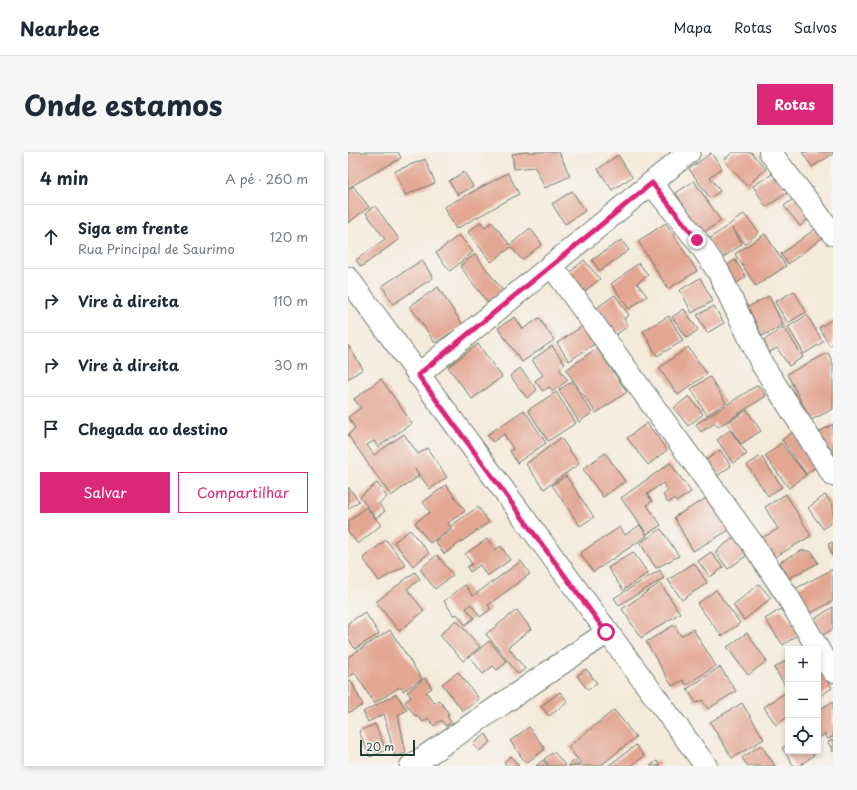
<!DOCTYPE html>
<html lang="pt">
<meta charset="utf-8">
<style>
body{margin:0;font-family:"Playpen Sans",sans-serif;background:#f6f6f7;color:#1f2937}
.controls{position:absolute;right:12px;bottom:12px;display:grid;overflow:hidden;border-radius:0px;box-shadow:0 2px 6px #0003}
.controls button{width:36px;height:36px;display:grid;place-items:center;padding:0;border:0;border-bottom:1px solid #e0e1e3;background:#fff;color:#1f2937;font:20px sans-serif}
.scale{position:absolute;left:12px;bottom:10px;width:55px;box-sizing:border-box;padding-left:4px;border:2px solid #1f3d34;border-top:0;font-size:11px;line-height:14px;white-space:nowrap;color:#1f3d34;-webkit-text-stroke:3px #f6f6f2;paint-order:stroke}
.stop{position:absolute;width:12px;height:12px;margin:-9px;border:3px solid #db2777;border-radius:50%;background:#fff}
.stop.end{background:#db2777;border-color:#fff;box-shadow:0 1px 4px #0008}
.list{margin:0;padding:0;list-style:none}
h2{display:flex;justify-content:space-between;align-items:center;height:52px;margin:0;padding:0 16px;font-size:17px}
h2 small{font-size:13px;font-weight:400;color:#747a83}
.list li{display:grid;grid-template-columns:26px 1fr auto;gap:12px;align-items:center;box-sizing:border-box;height:64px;padding:0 16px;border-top:1px solid #e0e1e3}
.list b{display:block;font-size:15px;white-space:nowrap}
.list p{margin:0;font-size:13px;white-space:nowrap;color:#747a83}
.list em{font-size:13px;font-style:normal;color:#747a83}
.actions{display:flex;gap:8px;padding:12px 16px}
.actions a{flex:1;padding:9px 0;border:1px solid #db2777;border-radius:0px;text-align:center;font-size:14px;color:#db2777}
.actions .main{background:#db2777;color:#fff}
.icon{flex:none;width:22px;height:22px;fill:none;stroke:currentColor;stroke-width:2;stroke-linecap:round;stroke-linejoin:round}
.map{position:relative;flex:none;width:485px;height:614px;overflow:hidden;border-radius:0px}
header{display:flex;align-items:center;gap:24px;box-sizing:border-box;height:56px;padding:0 20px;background:#fff;border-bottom:1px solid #e0e1e3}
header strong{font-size:19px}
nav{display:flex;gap:22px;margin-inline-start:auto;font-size:14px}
.intro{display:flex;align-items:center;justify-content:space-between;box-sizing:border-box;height:96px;padding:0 24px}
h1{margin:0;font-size:28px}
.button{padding:10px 18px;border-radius:0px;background:#db2777;color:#fff;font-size:14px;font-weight:700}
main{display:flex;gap:24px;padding:0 24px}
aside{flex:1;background:#fff;border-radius:0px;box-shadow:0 2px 6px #0003}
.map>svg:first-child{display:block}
</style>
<header>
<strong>Nearbee</strong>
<nav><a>Mapa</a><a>Rotas</a><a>Salvos</a></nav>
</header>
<div class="intro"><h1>Onde estamos</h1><a class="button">Rotas</a></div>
<main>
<aside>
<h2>4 min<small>A pé · 260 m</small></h2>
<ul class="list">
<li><svg class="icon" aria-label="ahead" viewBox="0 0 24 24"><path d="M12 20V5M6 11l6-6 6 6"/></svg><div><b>Siga em frente</b><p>Rua Principal de Saurimo</p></div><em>120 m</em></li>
<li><svg class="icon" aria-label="right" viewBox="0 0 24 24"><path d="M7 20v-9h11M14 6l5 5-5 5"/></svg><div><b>Vire à direita</b></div><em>110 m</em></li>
<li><svg class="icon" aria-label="right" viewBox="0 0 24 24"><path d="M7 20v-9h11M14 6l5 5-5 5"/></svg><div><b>Vire à direita</b></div><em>30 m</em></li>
<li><svg class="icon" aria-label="arrive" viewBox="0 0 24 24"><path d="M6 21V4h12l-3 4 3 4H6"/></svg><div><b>Chegada ao destino</b></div></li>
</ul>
<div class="actions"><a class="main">Salvar</a><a>Compartilhar</a></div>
</aside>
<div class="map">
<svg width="485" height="614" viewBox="0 0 485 614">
<rect width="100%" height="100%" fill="#f6f6f2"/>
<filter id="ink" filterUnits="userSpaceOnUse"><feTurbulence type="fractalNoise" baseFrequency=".025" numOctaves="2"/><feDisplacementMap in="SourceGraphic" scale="8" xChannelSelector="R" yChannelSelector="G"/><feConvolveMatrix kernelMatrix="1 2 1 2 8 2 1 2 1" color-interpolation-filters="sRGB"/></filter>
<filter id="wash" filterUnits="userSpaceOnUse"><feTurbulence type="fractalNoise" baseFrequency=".012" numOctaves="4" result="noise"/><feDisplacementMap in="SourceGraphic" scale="16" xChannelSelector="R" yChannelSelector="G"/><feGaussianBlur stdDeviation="0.9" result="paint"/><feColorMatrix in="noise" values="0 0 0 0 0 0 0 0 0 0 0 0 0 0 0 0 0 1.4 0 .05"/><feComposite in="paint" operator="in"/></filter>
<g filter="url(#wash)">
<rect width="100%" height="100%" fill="#f4eada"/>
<g id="blocks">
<path fill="#e3a693" d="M0,0H50L53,6L0,36Z
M178,0H211L222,24L197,36L187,15L166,17L164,2Z
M385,0H403L418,17L399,34L376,8Z
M454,0H485V2L464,15Z
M363,1L374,16L362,25L372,39L362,46L341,17Z
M270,3L284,25L264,38L250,17Z
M77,7L87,31L57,43L47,19Z
M116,20L125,34L110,43L101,29Z
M160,21L171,42L108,77L96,55Z
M426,21L439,41L418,55L405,34Z
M346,29L373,69L353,82L328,41Z
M5,34L21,55L0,71V38Z
M224,39L237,59L217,72L204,52Z
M450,43L465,63L452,74L436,54Z
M27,54L51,87L13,115L8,108L37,87L18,61Z
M396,62L411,80L397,92L384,76L394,92L373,107L360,88Z
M133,70L137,75L144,70L162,93L182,76L194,92L174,108L163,95L143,110L120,80Z
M318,71L349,119L320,137L290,89Z
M467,77L474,86L440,112L433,102Z
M417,82L438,114L408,134L387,102Z
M111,83L125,100L102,119L88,101Z
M273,88L281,98L252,119L244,108Z
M127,102L155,139L140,151L112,114Z
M74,108L85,126L45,152L34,134Z
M236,108L252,127L236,140L221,121Z
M387,108L398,125L381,136L370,119Z
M291,111L300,123L289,131L299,144L281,157L263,132Z
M352,126L365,149L344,161L332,138Z
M90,135L115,173L87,191L62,154Z
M446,139L458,160L440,171L427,150Z
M267,143L281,163L276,167L280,174L262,187L243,160Z
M421,144L435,173L414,184L400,155Z
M366,154L376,171L359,181L349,163Z
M336,157L350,178L339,186L324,165Z
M459,163L475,190L456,202L440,175Z
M321,164L335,189L309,204L295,179Z
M167,165L175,177L191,166L206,188L174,210L150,176Z
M485,167V192L482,194L471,176Z
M236,173L248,191L221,209L209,191Z
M436,175L455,205L441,214L429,196L417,203L410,192Z
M130,192L154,225L124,247L100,215Z
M0,193L15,217L0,227Z
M204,194L217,212L211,217L220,228L205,239L201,235L195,239L187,229L195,223L184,208Z
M340,195L359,222L330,243L311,216Z
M249,196L279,240L248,261L218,218Z
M480,201L485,211V257L463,268L439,222Z
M172,216L189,238L179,246L162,224Z
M362,225L378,251L359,263L343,237Z
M33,227L64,271L30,295L26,289L19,293L26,303L56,282L70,302L79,296L99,325L82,337L67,317L71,324L43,344L0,283L7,276L0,265L13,256L6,247Z
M224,229L244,261L231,270L211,238Z
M410,233L418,244L370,275L367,271L353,280L348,272Z
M208,240L228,271L200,289L180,258Z
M341,244L355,262L340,274L326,256Z
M176,258L198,291L169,311L162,299L165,297L156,282L145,290L139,283Z
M399,258L413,279L393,292L379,271Z
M299,271L319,298L300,313L279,286Z
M485,272V308L468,282Z
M382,278L399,302L385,311L369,288Z
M445,280L469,314L458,322L434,288Z
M213,286L231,312L196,337L178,312Z
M433,291L458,323L441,336L417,304Z
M372,298L383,314L365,327L354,311Z
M257,301L277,329L255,345L235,317Z
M413,304L434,335L420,344L399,313Z
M322,311L343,340L328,350L326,347L320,351L315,343L320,339L315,331L299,342L304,349L299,353L313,373L299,382L273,346Z
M218,324L246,365L232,374L204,333Z
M29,331L39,345L31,352L37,359L28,366L12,345Z
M98,333L117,359L100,371L103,376L82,391L67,371L82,360L75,350Z
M0,335L11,349L0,357Z
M438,342L463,384L422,408L410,388L430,377L417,355Z
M364,343L383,377L345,399L326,365Z
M477,343L485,353V369L475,377L460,356Z
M18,355L33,373L10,392L0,380V370Z
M130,355L141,370L96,402L87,389L106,376L104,373Z
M292,373L299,384L245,420L232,401L272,375L277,383Z
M313,377L331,404L308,416L292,391Z
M62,378L81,401L65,414L46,390Z
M389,383L402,401L380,417L367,400Z
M139,387L147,398L153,394L162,408L139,424L132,413L122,420L119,415L124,412L117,402Z
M38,388L58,413L31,429L15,406Z
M485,390V403L484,404L480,392Z
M455,398L464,400L470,411L441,426L432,410Z
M285,400L300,421L275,438L260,416Z
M363,400L375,416L362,425L350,409Z
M89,403L105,423L87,437L72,417Z
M173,409L182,422L140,453L143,457L132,465L123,452L118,456L126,466L117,473L109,462L106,464L96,449L117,433L125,444Z
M346,411L359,431L334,448L320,428Z
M485,417V449L461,462L447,437Z
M312,418L316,426L271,453L266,446Z
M67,420L72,427L59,437L76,459L51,479L28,450Z
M312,431L332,461L293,486L274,457Z
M411,432L423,446L396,468L385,453Z
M368,438L392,471L374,484L349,452Z
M485,455V477L475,483L466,467Z
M433,457L451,482L435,493L417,467Z
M169,458L183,477L160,495L177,517L170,522L138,482Z
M17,460L31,482L7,497L0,486V471Z
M108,468L132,495L115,509L92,483Z
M326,473L333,484L345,477L368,514L338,533L335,528L324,534L298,490Z
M42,478L74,527L55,539L52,535L26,551L7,521L0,525V505Z
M399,481L419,509L400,523L379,495Z
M141,489L159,510L149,518L145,514L135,522L122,505Z
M440,507V538L426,516Z
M372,515L388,539L360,557L354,548L348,551L339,537Z
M470,515L484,536L470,545Z
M238,517L249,531L240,538L229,524Z
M110,520L131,547L115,559L94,532Z
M77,526L84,536L78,540L86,551L91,548L101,562L99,564L103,570L98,574L93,568L86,574L80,566L75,570L69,563L67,564L57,550L63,545L59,540Z
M2,527L15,553L0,561V529Z
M440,539V565L428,573L416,555Z
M212,540L220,550L201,564L193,554Z
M48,542L59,558L50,563L58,601L47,605L36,562L20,570L15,560Z
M485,550V585L480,587L477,582L470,586V558Z
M394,551L416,587L384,606L362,570Z
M266,558L288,585L252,614H235L220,595Z
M27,572L38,598L22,605L11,579Z
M181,575L197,597L178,611L162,589Z
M138,582L143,590L131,599L125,592Z
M485,588V600L480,590Z
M440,592V599H463L466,603L451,614H446L434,596Z
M288,593L296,604L283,614H260Z
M413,593L427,614H400L394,606Z
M206,600L218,614H202L196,607Z
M163,604L171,614H159L156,610Z
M195,608L200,614H188Z
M227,608L232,614H220Z
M309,609L313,614H302Z"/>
</g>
</g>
<g filter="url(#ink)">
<use href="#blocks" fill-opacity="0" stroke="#6a7a6e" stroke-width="1"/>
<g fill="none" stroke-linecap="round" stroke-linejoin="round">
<g stroke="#6a7a6e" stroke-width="24">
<path id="minor" d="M422,0L485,82
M303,31L349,88L370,119L414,212L485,323
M204,114L404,391L440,445L470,497
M0,126L358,614
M70,223L341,0
M470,498L485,519
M63,614L258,481"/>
</g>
<use href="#minor" stroke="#fff" stroke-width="22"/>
</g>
</g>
<g fill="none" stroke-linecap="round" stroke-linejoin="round" filter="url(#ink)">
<path stroke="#db2777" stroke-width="5" d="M258,480L70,223L304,31L349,88"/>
</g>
</svg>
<div class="controls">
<button>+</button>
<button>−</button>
<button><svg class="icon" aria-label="locate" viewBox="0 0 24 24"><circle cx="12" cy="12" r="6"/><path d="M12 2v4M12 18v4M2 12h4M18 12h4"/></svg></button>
</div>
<div class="scale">20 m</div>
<div class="stop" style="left:258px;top:480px"></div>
<div class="stop end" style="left:349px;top:88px"></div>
</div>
</main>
